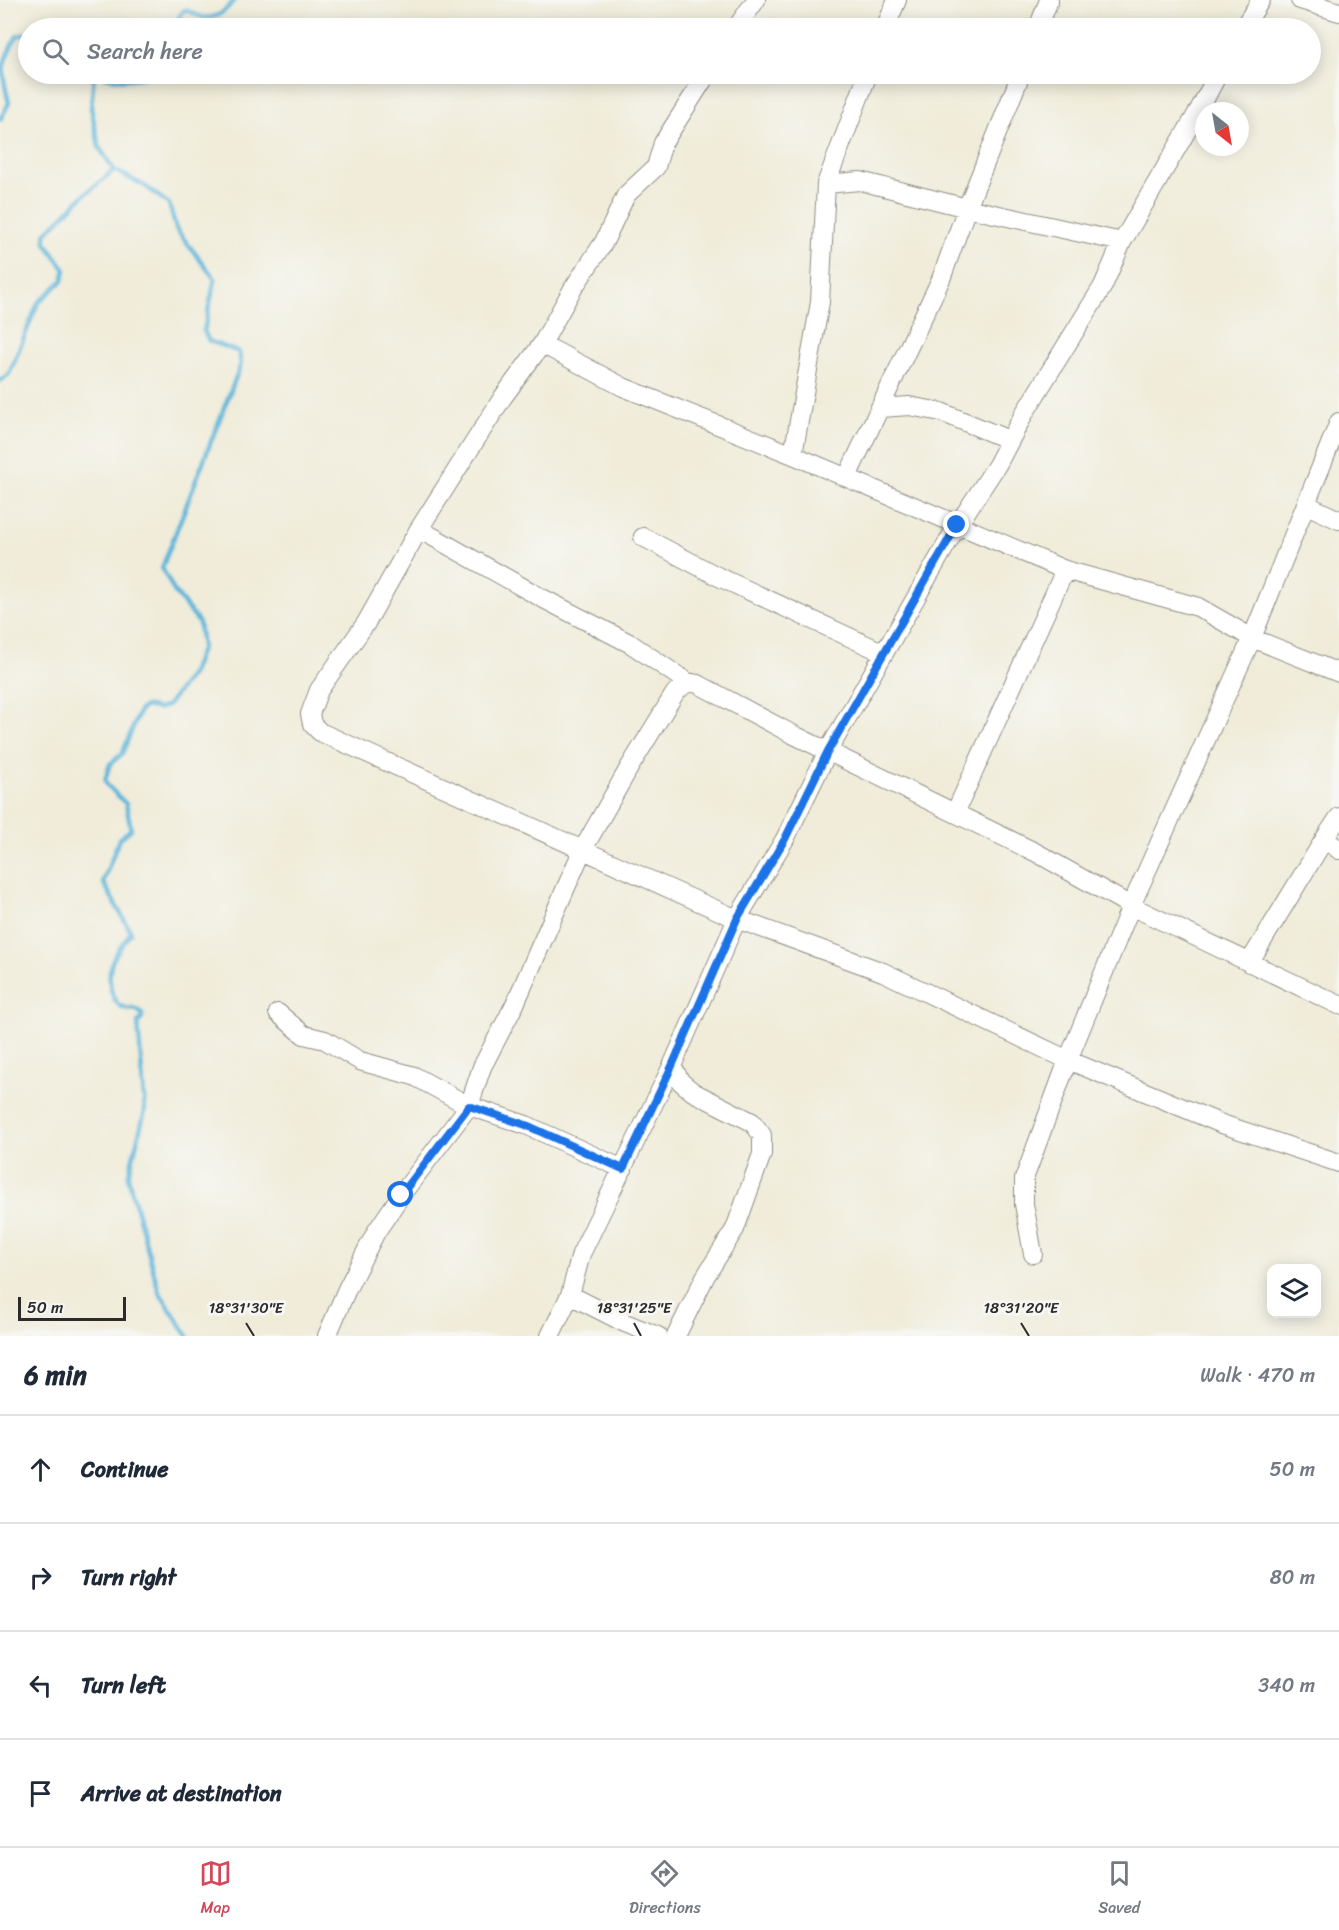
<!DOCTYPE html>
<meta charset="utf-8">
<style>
body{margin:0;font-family:Sriracha,sans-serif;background:#f6f6f7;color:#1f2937}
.controls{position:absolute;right:18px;bottom:18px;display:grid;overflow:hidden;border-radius:12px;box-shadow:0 3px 15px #0003}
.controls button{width:54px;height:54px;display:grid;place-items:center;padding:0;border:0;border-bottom:2px solid #e0e1e3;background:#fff;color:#1f2937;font:30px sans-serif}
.compass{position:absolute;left:1195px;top:102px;width:54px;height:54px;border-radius:50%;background:#fff;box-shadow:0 3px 15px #0003;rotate:149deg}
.scale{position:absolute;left:18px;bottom:15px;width:108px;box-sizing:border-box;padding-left:6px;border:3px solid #2b2b2b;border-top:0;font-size:16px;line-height:21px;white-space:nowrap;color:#2b2b2b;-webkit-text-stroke:4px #f6f6f2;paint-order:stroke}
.stop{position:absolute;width:18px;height:18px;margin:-14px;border:4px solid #1a73e8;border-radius:50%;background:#fff}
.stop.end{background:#1a73e8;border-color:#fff;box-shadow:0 2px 6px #0008}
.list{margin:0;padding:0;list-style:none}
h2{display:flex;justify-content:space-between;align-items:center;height:78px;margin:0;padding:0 24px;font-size:26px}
h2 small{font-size:20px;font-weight:400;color:#747a83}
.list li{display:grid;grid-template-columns:39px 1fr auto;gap:18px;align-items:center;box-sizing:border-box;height:108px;padding:0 24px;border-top:2px solid #e0e1e3}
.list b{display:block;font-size:22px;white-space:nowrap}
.list em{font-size:20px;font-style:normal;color:#747a83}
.icon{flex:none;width:33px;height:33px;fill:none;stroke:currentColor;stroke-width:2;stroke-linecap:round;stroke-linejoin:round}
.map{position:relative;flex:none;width:1339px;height:1336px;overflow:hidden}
.search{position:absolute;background:#fff;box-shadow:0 3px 15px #0003;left:18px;right:18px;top:18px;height:66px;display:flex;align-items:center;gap:15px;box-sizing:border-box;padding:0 21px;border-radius:33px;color:#747a83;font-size:22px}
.sheet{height:510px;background:#fff}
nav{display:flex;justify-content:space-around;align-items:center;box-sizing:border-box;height:84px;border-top:2px solid #e0e1e3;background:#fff;font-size:16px;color:#747a83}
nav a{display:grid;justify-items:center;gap:3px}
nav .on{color:#d1495b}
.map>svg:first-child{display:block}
</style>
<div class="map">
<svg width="1339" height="1336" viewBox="0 0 1339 1336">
<rect width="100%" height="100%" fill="#f6f6f2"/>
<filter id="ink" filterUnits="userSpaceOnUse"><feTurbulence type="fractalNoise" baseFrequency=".0167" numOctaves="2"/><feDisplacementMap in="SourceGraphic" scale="12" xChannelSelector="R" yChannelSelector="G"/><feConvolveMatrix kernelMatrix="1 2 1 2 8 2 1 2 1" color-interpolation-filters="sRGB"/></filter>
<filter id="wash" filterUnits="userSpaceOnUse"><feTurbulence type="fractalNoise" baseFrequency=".008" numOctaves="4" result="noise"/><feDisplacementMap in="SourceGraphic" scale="24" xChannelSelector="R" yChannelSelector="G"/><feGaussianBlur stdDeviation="1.35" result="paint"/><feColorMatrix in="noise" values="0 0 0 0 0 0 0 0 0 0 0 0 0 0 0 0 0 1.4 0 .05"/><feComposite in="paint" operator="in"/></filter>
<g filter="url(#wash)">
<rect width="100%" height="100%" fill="#f0ecd9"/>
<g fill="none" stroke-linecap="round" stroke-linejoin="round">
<path stroke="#5db6da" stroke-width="4.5" d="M179,28L178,18L184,10C191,11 195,15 202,17C216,20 227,10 234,0
M94,74L91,108L99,147L114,170L145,186L169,204L176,229L215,279L204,331L209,341L239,352L241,364L162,568L174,591L199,623L202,647L192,673L167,706L159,709L146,706L140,710L122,754L110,764L105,780L107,785L126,804L131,829L119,839L103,882L131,932C125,941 114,954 111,965C107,980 111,1013 133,1008L142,1013V1019L138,1022L145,1111L128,1177L159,1292L188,1336
M99,74C117,84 137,79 156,74
M0,120L9,103C1,71 0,64 17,36L28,33
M0,381L9,374L38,303L63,280L65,270L46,243L45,234L84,195L114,170"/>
</g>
</g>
<g filter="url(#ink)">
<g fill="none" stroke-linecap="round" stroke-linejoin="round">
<g stroke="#8e8c82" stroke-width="20">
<path id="minor" d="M1300,0L1339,12
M736,28L756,0
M885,28L897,0
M1038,28L1049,0
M1243,28L1261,0
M707,74L663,143L656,167L626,195L604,242L572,290L542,344L503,397L419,529L366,623L319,690L310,714L312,724L320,732L737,919L883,972L1068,1060L1222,1124L1339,1163
M826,184L860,181L967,208L1122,242
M542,344L623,387L793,455L1065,570L1198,607L1252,638L1339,673
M881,408L909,406L941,412L1009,440
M793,455L820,302L826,184L868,74
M847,477L941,279L967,208L1021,74
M1307,505L1339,520
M419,529L540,597L631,644L687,682
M643,537L719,577L884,653
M955,813L1065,570
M1339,817L1327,835L1328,841L1339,850
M1249,963L1327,835
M278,1013L304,1035L325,1040L360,1061L414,1076L469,1106L526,1125L623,1169
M672,1066L681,1082L693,1092L752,1122L762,1135V1154L735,1229L705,1277L676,1336
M1033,1254L1024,1204V1179L1068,1060L1131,906L1252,638L1339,422
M570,1295L625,1323L658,1336
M327,1336L347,1289L376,1232L401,1195L469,1106L482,1067L515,1004L582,851L629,768L675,693L687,682L698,684L790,733L1037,853L1131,906L1339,1005
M550,1336L570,1295L581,1254L672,1066L737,919L785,839L828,751L957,526L997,465L1025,412L1103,286L1122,242L1199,110L1218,74"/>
</g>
<use href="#minor" stroke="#fff" stroke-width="18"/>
</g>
</g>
<g fill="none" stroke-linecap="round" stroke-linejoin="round" filter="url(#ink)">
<path stroke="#1a73e8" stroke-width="8" d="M401,1195L469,1106L526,1125L623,1169L672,1066L737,919L785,839L828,751L957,525"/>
</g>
<path fill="none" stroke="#2b2b2b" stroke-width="2" d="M246,1323L254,1336M634,1323L641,1336M1021,1323L1029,1336"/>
<g font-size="15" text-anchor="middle" fill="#2b2b2b" stroke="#f6f6f2" stroke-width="6" stroke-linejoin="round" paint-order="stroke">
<text x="246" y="1313">18°31'30"E</text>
<text x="634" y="1313">18°31'25"E</text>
<text x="1021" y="1313">18°31'20"E</text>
</g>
</svg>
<div class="controls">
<button><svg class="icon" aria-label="layers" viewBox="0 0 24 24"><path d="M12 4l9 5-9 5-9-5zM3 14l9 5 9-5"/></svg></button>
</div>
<svg class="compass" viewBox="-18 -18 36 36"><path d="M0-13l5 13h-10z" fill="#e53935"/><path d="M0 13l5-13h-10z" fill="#747a83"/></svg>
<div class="scale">50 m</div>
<div class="stop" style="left:401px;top:1195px"></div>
<div class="stop end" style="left:957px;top:525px"></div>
<div class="search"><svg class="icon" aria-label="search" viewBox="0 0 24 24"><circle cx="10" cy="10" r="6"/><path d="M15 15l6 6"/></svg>Search here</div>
</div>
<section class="sheet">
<h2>6 min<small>Walk · 470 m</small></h2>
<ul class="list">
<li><svg class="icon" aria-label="ahead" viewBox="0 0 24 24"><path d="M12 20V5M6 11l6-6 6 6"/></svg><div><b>Continue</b></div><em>50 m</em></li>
<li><svg class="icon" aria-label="right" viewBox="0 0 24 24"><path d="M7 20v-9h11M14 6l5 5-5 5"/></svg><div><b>Turn right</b></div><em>80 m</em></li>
<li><svg class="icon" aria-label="left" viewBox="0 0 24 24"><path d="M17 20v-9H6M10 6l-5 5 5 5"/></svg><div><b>Turn left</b></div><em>340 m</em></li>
<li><svg class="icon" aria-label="arrive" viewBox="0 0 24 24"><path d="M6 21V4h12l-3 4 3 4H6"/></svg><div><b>Arrive at destination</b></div></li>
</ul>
</section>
<nav>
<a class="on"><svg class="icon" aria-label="map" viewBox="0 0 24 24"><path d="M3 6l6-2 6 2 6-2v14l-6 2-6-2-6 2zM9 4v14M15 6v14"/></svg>Map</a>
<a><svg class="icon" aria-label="directions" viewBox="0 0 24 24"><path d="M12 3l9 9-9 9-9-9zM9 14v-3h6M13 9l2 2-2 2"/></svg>Directions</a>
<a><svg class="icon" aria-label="saved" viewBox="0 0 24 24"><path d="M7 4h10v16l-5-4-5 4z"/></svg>Saved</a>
</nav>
